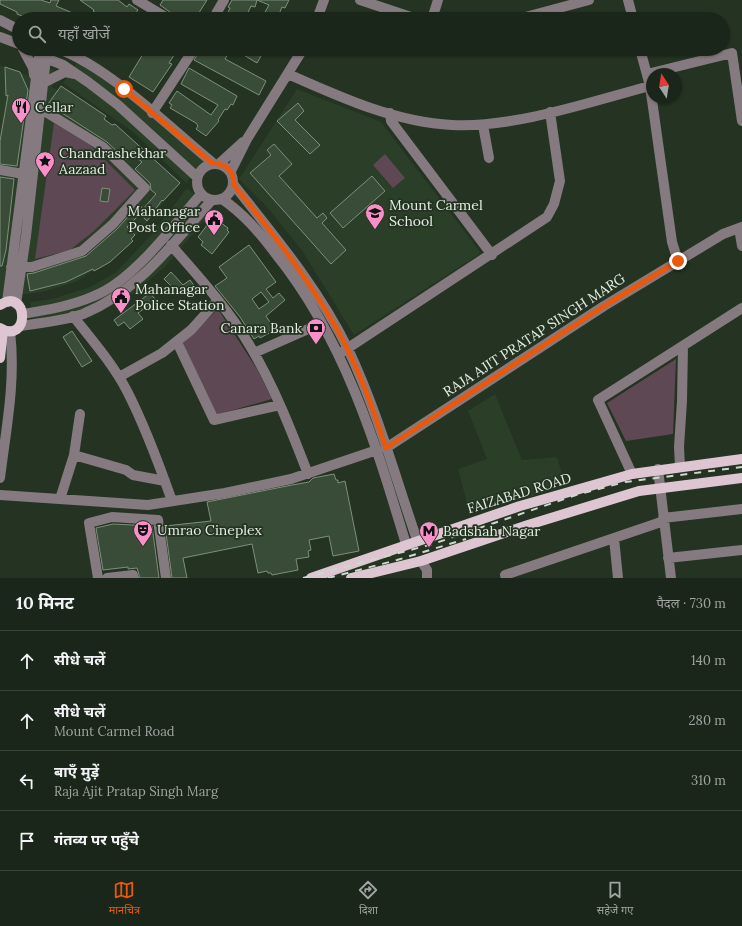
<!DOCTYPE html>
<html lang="hi">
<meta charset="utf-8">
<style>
body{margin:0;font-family:Lora,"Noto Sans Devanagari",serif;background:#283227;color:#f1f3f6}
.compass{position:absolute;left:646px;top:68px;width:36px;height:36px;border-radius:50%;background:#1b261a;box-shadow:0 1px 3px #0004;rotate:348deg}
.stop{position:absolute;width:12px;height:12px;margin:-9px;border:3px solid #ea580c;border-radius:50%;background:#fff}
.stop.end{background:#ea580c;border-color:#fff;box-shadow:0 1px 4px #0008}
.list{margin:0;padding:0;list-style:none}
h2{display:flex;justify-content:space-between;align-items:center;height:52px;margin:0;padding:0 16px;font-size:17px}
h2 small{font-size:13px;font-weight:400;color:#a0a5a2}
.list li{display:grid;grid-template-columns:26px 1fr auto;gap:12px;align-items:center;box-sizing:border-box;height:60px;padding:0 16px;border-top:1px solid #394339}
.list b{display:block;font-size:15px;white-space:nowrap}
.list p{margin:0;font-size:13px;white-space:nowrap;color:#a0a5a2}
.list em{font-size:13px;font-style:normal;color:#a0a5a2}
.icon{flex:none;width:22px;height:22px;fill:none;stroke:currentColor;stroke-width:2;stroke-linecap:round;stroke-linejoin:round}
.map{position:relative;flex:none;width:742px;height:578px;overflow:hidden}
.search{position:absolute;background:#1b261a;box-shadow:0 1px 3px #0004;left:12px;right:12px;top:12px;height:44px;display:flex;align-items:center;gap:10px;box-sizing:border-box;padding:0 14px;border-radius:22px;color:#a0a5a2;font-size:15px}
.sheet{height:292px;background:#1b261a}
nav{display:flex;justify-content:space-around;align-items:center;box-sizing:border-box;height:56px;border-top:1px solid #394339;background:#1b261a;font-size:11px;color:#a0a5a2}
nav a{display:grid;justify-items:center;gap:2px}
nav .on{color:#ea580c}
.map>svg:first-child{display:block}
</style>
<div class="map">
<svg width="742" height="578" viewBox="0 0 742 578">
<rect width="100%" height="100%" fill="#243322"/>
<path fill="#2a3e28" d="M81,57L210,157L186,183L133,132L63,83Z
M32,58L58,72L52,87L89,107L181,182L125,248L76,282L42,292L0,297V65L30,76Z
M297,89L381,122L481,253L354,335L303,252L268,208L239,179Z
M187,188L213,210L165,267L134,293L92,317L34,329L30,302L52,299L90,287L116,272L151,235Z
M495,394L522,460L557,457L566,486L470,515L458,469L487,459L468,411Z"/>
<path fill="#5e4853" d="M54,123L90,145L135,190L94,231L70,250L35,259Z
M385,154L405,178L393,188L373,165Z
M218,309L257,369L272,399L216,415L183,343Z
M676,359L673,434L626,441L607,403Z"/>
<path fill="#394c37" stroke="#7e907c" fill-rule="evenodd" d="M0,0H41L50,3L51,0H59L56,6L87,19H29L17,14V12L0,4Z
M80,0H118L127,7L129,4L138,10L135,14L143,19H106L93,11L94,10Z
M163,0H207L195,19H184L175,13L174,15L160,5Z
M232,0H289L285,8L282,7L277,19H261L269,5L257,0L255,7L251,6L245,19H225L230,8L228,7Z
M146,49H178L169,63L172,64L153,92L129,77Z
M201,49H231L225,59L266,81L259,95L194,60Z
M245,49H265L257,63L242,54Z
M5,67L20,72L28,90L17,166L0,164V141L8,95L6,96Z
M189,68L237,96L233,105L231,104L227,110L225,109L218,120L219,121L206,136L196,129L198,126L196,123L170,108L172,105L169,103L177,91L211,115L218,105L181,84Z
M61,86L106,116L104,119L112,125L115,124L180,183L163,201L162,200L147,221L140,214L127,227L135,235L131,239L133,241L110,262L94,271L93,269L66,282L30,291L27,274L34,273L86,256L117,229L139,204L143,209L156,194L151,190L150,183L135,169L142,162L132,154L126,160L107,142L48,104Z
M298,103L304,111L295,120L320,145L310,154L277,121Z
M274,144L292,164L279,176L317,218L323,213L327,218L322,223L346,250L331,264L250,173L271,155L267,150Z
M372,176L385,191L343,228L330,213Z
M0,177L14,179L6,250L2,266H0Z
M102,188L110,189L108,202L100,201Z
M216,219L228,228L227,230L229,232L212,254L201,245L203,242L198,237L211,220L214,222Z
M249,245L276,282L266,289L273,298L279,293L285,300L266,316L275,330L260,338L259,336L254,339L240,317L215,286L227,278L219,267ZM261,292L269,302L259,309L252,299Z
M171,272L183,285L190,280L196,288L195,291L188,296L181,287H179L175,290L164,279Z
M150,293L156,300L138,313L143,319L130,329L124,322L118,326L114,320Z
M72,331L92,361L82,367L63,337Z
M334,474L336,480H338V483L345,481L359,551L333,556L329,536L309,540L311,550L308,551L309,557L296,559L298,570L272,575L271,573H268L267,571L258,573L252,544L183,558L187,578H172L165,526L211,521L207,502L292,485L309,482L313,478Z
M113,524L152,526L159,578H140L137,568L128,569V567L103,570L96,528Z"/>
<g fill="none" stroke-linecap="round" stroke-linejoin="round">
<path stroke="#857a7f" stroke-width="10" d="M137,0L169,19
M360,0L417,19
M628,0L633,19
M213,19L224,0
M317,19L324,0
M432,19L438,0
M518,19L589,0
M0,20L19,30
M0,37L19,44
M23,49L33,68L34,75
M31,49L48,59L63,65L88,82L118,105L197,177
M59,49C111,69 169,127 213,163
M640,49L650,86L672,242L678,261
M288,74C340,97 394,122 452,125C515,128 589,102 650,86
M647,74L732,53L742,121
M45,82L65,72L75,74
M152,113L194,49
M390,113L391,121L492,255
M483,125L489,158
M220,163L243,142
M197 182a18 18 0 1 1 36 0a18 18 0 1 1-36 0Z
M0,170L29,175
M231,171L247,139L303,49
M234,185C275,237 319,289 348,349C377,410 395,476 417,540
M222,199C244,214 259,232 275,253C344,338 375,441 406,544
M739,228L742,246
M171,245C199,277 229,310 250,346C274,386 291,430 308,474
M11,267H32L82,251L113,224L145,188L103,147L41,109L32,106
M7,302L39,55L44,49
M16,304L26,236L47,49
M23,314C47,310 71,306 94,296C133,281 173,226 201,194
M73,316C92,340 113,364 127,391C145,426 159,464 172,501
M20,326C40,323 63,321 83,314C138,292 174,242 212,200
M177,342L214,420L280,405
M342,352L547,217L554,204L560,181L550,112
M254,353L322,323
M119,377L162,353L191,330L218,300
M386,448L604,306L723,234L742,227
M74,455L126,470L133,475L165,481
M680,467L679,447L682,401L683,346
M658,469L671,578
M632,474L598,400L742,308
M0,478C6,429 16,381 10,331
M0,495L148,505L225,493L291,479L377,450
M60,499L74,455L80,414
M663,518L742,509
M614,538L618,578
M668,558L742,550
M421,561L427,570V578
M98,578L89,523L112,517L158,520L166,578
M107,578L133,575L134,578
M506,578L505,575L664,521"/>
<path stroke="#ddc6d1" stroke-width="10" d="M0,305C29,286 30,346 0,328
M0,358L3,330
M311,578L520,506L632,474L742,459
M351,578L421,561L528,525L639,491L742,478"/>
<path stroke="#ced9cd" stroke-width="2" stroke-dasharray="7 7" stroke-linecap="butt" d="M303,578L433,544L576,495L625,482L742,467
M328,578L397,560L466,539"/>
</g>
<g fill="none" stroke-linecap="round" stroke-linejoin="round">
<path stroke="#ea580c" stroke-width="5" d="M124,89L212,163C227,164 234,171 234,185C272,233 310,280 339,333C359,369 373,409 386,448L604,306L678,261"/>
</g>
<defs>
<g id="restaurant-pin" transform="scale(1)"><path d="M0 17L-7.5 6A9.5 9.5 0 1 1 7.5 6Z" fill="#f98fc9" stroke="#243322"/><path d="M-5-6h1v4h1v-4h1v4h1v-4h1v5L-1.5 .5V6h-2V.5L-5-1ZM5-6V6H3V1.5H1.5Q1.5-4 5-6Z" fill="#111"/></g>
<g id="sight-pin" transform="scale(1)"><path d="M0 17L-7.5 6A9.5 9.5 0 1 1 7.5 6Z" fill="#f98fc9" stroke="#243322"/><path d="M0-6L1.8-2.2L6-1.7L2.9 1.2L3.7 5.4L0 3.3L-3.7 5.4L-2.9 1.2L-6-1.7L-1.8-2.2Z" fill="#111"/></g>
<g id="school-pin" transform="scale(1)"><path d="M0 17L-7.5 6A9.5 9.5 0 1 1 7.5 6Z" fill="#f98fc9" stroke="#243322"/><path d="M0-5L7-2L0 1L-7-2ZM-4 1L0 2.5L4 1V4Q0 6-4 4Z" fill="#111"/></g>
<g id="civic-pin" transform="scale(1)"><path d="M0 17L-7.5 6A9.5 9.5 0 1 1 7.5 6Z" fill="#f98fc9" stroke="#243322"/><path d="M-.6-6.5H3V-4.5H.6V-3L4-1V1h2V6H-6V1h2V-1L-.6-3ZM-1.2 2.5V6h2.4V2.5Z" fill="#111"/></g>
<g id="bank-pin" transform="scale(1)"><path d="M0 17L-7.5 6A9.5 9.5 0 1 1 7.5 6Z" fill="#f98fc9" stroke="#243322"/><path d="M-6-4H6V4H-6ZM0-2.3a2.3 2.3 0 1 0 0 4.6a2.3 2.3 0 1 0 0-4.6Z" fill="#111"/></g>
<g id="theatre-pin" transform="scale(1)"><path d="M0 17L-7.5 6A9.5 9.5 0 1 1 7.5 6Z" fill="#f98fc9" stroke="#243322"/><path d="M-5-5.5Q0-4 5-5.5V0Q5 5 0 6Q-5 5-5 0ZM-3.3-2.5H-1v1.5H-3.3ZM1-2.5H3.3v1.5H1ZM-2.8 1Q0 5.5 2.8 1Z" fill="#111"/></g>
<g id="metro-pin" transform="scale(1)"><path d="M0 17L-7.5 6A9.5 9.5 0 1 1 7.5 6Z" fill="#f98fc9" stroke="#243322"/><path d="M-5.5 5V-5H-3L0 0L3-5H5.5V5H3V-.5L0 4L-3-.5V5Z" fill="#111"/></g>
</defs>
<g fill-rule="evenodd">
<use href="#restaurant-pin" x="21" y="107"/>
<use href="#sight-pin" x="45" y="161"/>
<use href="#school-pin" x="375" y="213"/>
<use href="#civic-pin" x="214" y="219"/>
<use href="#civic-pin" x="121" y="297"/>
<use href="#bank-pin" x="316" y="328"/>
<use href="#theatre-pin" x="143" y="530"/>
<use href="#metro-pin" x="429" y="531"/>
</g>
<g text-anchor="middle" stroke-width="3.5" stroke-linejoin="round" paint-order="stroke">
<g font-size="14" fill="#e4eee3" stroke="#243322" text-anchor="start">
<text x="35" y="112">Cellar</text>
<text x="59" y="158">Chandrashekhar<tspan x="59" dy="16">Aazaad</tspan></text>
<text x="389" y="210">Mount Carmel<tspan x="389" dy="16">School</tspan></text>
<text x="200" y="216" text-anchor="end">Mahanagar<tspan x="200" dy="16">Post Office</tspan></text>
<text x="135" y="294">Mahanagar<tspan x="135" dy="16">Police Station</tspan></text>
<text x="302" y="333" text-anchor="end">Canara Bank</text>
<text x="157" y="535">Umrao Cineplex</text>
<text x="443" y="536">Badshah Nagar</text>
</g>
<g font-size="14" fill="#e4eee3" stroke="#243322">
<text transform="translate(534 335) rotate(-33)" y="5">RAJA AJIT PRATAP SINGH MARG</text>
<text transform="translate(519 493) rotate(-17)" y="5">FAIZABAD ROAD</text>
</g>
</g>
</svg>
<svg class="compass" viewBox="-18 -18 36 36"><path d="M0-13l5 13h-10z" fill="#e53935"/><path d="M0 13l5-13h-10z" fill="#a0a5a2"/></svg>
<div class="stop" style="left:124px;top:89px"></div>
<div class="stop end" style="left:678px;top:261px"></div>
<div class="search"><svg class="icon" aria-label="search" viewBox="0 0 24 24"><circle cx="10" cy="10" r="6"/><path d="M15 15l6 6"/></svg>यहाँ खोजें</div>
</div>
<section class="sheet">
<h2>10 मिनट<small>पैदल · 730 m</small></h2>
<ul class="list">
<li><svg class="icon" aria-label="ahead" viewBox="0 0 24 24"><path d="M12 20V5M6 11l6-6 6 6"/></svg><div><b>सीधे चलें</b></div><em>140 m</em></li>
<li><svg class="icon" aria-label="ahead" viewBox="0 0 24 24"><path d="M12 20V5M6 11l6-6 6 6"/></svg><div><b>सीधे चलें</b><p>Mount Carmel Road</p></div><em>280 m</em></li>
<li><svg class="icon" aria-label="left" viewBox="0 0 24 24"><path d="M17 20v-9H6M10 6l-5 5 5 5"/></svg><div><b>बाएँ मुड़ें</b><p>Raja Ajit Pratap Singh Marg</p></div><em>310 m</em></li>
<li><svg class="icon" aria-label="arrive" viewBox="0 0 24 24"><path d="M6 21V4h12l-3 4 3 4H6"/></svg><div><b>गंतव्य पर पहुँचे</b></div></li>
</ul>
</section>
<nav>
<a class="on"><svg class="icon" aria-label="map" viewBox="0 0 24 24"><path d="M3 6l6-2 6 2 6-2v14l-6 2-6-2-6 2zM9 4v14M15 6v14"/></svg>मानचित्र</a>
<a><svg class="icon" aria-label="directions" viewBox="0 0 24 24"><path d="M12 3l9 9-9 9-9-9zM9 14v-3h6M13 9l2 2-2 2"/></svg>दिशा</a>
<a><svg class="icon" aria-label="saved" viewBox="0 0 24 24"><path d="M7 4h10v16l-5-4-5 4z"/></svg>सहेजे गए</a>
</nav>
